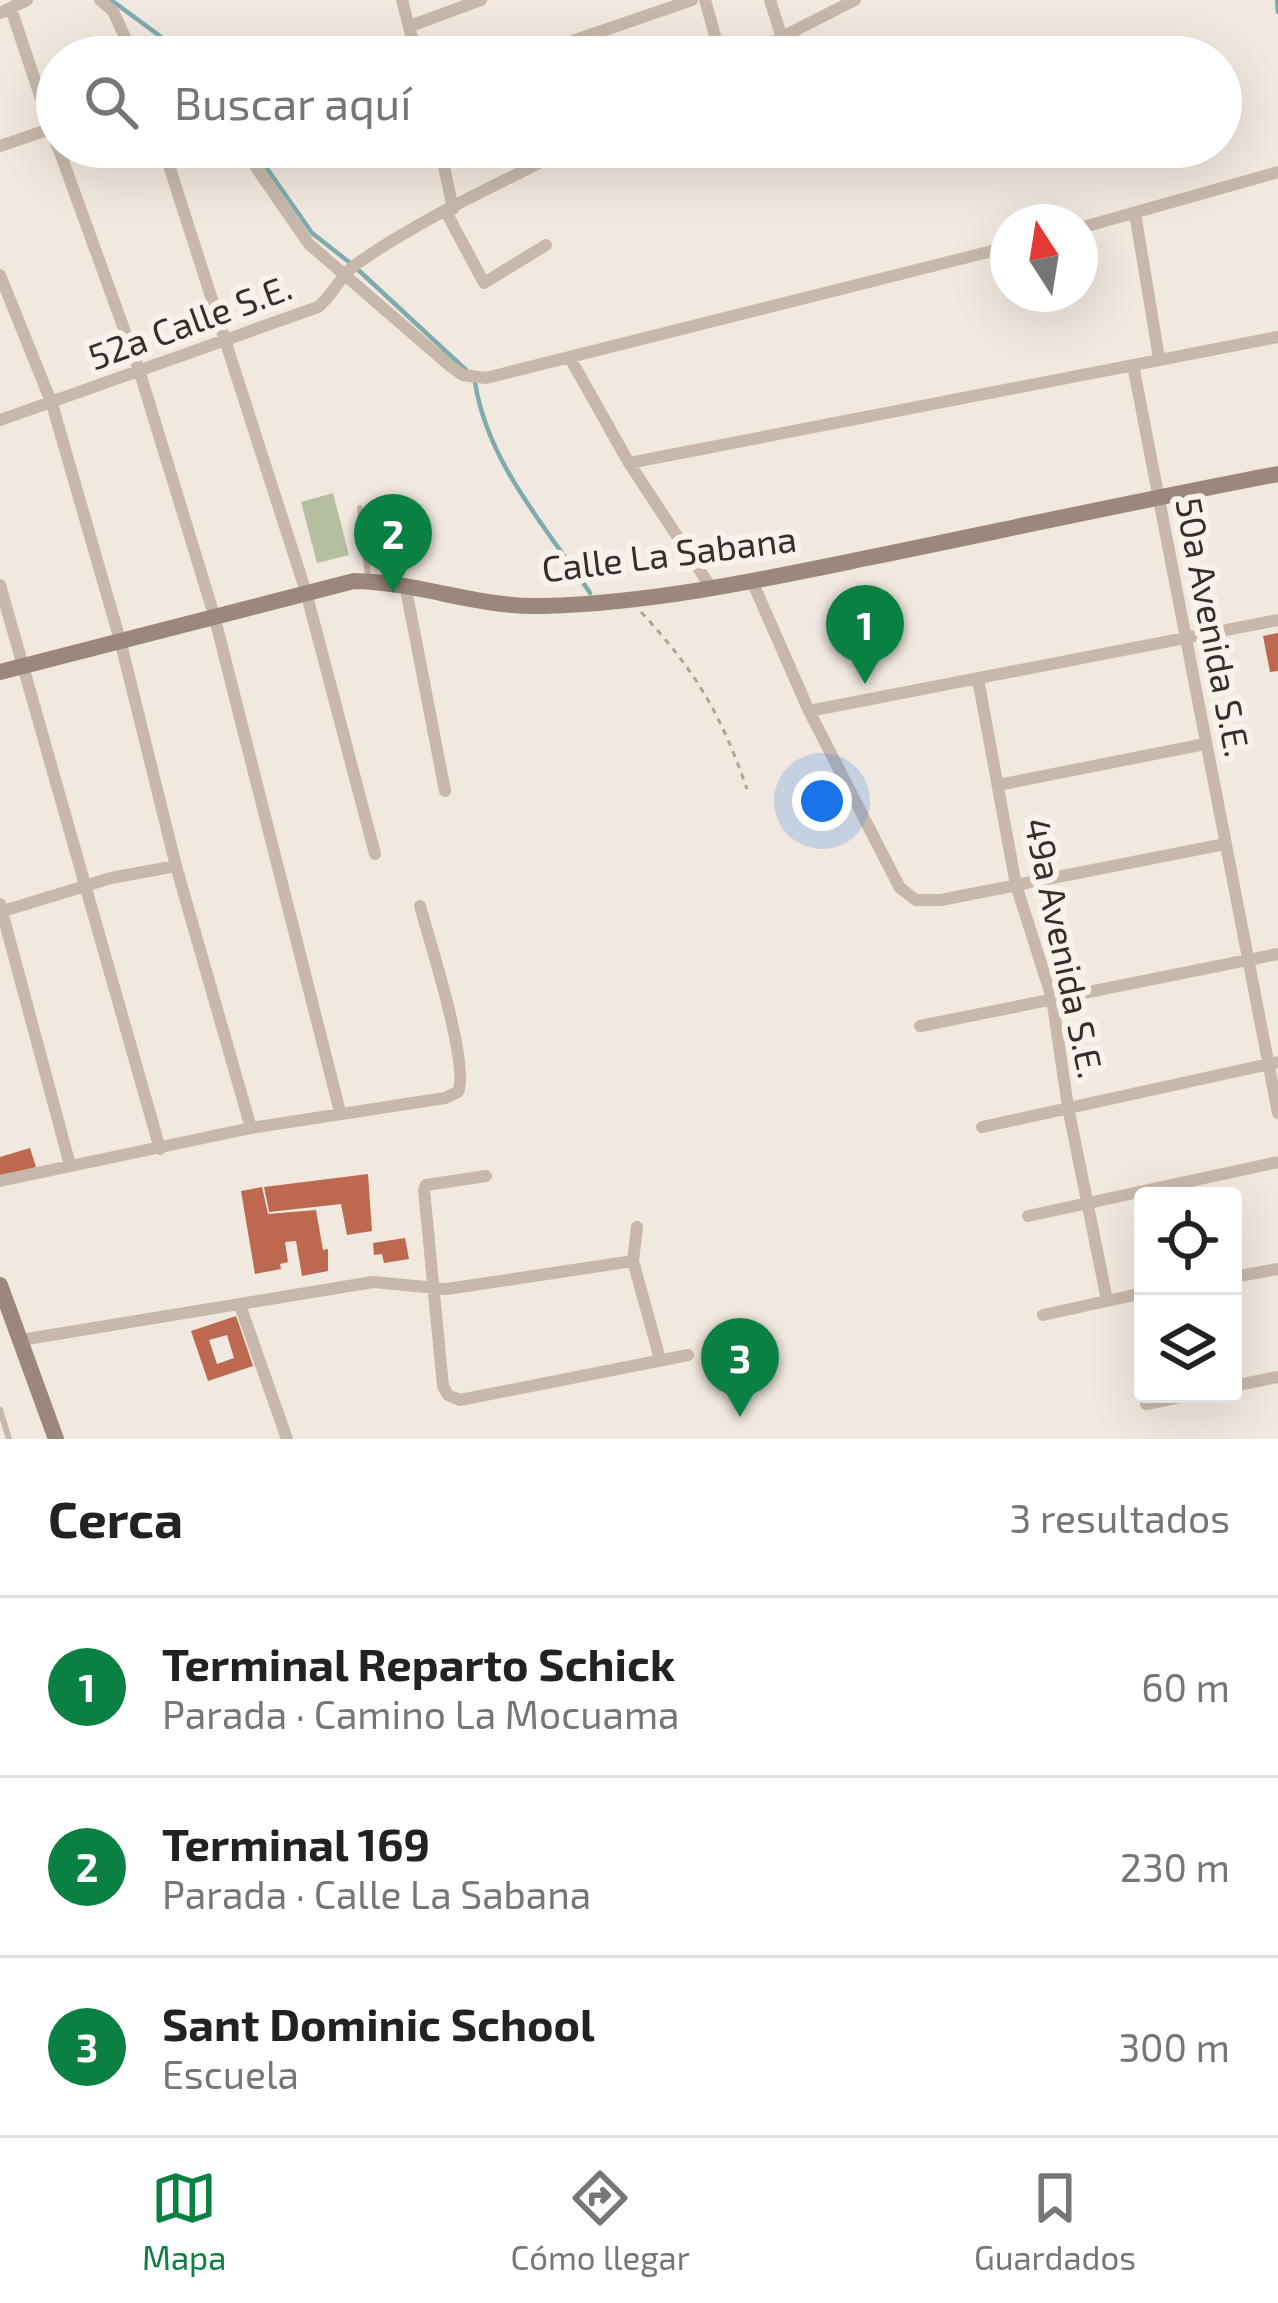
<!DOCTYPE html>
<html lang="es">
<meta charset="utf-8">
<style>
body{margin:0;font-family:"Exo 2",sans-serif;background:#f6f6f6;color:#222}
.controls{position:absolute;right:36px;bottom:36px;display:grid;overflow:hidden;border-radius:12px;box-shadow:0 12px 48px #0002}
.controls button{width:108px;height:108px;display:grid;place-items:center;padding:0;border:0;border-bottom:3px solid #e0e0e0;background:#fff;color:#222;font:60px sans-serif}
.compass{position:absolute;left:990px;top:204px;width:108px;height:108px;border-radius:50%;background:#fff;box-shadow:0 12px 48px #0002;rotate:348deg}
.you{position:absolute;left:822px;top:801px;width:42px;height:42px;margin:-30px;border:9px solid #fff;border-radius:50%;background:#1a73e8;box-shadow:0 0 0 18px #1a73e833}
.badge{display:grid;place-items:center;width:78px;height:78px;border-radius:50%;background:#0b8043;color:#fff;font-size:39px;font-weight:700}
.pin{position:absolute;translate:-50% -99px;filter:drop-shadow(0 3px 6px #0008)}
.pin::after{content:'';position:absolute;top:63px;width:42px;height:36px;background:inherit;clip-path:polygon(0 0,100% 0,50% 100%)}
.list{margin:0;padding:0;list-style:none}
h2{display:flex;justify-content:space-between;align-items:center;height:156px;margin:0;padding:0 48px;font-size:51px}
h2 small{font-size:39px;font-weight:400;color:#767676}
.list li{display:grid;grid-template-columns:78px 1fr auto;gap:36px;align-items:center;box-sizing:border-box;height:180px;padding:0 48px;border-top:3px solid #e0e0e0}
.list b{display:block;font-size:45px;white-space:nowrap}
.list p{margin:0;font-size:39px;white-space:nowrap;color:#767676}
.list em{font-size:39px;font-style:normal;color:#767676}
.icon{flex:none;width:66px;height:66px;fill:none;stroke:currentColor;stroke-width:2;stroke-linecap:round;stroke-linejoin:round}
.map{position:relative;flex:none;width:1278px;height:1439px;overflow:hidden}
.search{position:absolute;background:#fff;box-shadow:0 12px 48px #0002;left:36px;right:36px;top:36px;height:132px;display:flex;align-items:center;gap:30px;box-sizing:border-box;padding:0 42px;border-radius:66px;color:#767676;font-size:45px}
.sheet{height:696px;background:#fff}
nav{display:flex;justify-content:space-around;align-items:center;box-sizing:border-box;height:168px;border-top:3px solid #e0e0e0;background:#fff;font-size:33px;color:#767676}
nav a{display:grid;justify-items:center;gap:6px}
nav .on{color:#0b8043}
.map>svg:first-child{display:block}
</style>
<div class="map">
<svg width="1278" height="1439" viewBox="0 0 1278 1439">
<rect width="100%" height="100%" fill="#f1e8df"/>
<path fill="#b5bf9f" d="M333,493L349,555L317,563L301,502Z"/>
<g fill="none" stroke-linecap="round" stroke-linejoin="round">
<path stroke="#80abac" stroke-width="4.5" d="M111,0L172,45L182,57
M1277,0L1278,12
M252,147L312,233L354,266L466,370
M475,382C487,462 546,527 590,593"/>
</g>
<path fill="#bd6950" fill-rule="evenodd" d="M1278,633V671L1270,672L1263,636Z
M30,1148L36,1167L0,1178V1157Z
M368,1174L372,1231L347,1235L341,1204L269,1212L264,1187Z
M262,1187L268,1214L316,1210L323,1250L328,1249V1271L302,1276L296,1241L285,1242L288,1262L280,1264L281,1269L255,1274L241,1191Z
M405,1238L409,1259L384,1263L382,1254L374,1255L373,1243Z
M236,1316L253,1366L208,1381L191,1331ZM227,1335L234,1358L217,1364L209,1340Z"/>
<g fill="none" stroke-linecap="round" stroke-linejoin="round">
<path stroke="#b4a295" stroke-width="3" stroke-dasharray="6 6" stroke-linecap="butt" d="M641,612C695,670 721,714 747,789"/>
<path stroke="#c8b8ab" stroke-width="6" d="M360,508L368,576
M0,1410L9,1439"/>
<path stroke="#c8b8ab" stroke-width="12" d="M100,0L113,11L134,57
M402,0L417,57
M705,0L721,57
M770,0L782,38
M11,9L57,146
M0,13L27,0
M410,26L481,0
M526,57L692,0
M743,57L855,0
M0,146L56,127
M58,147L140,373L214,615L340,1112
M163,147L306,592L375,854
M242,147L309,244L450,366L463,375L486,378L1008,247
M440,147L453,209
M444,161L472,147
M446,212L484,283L546,245
M1135,213L1159,358
M1080,228L1278,172
M0,275L52,404L120,640L176,866L251,1128
M570,358L629,463L712,589
M1133,365L1278,1113
M0,420L318,307C333,295 340,276 355,265C421,218 499,184 571,147
M629,463L1278,337
M752,581L809,711L900,888L916,900H941L1225,844
M405,584L445,791
M0,585L160,1149
M978,679L1016,885L1052,998L1068,1107L1107,1300
M809,711L1278,620
M998,785L1205,744
M0,904L70,1165
M0,912L111,878L176,866
M920,1026L1278,954
M982,1127L1278,1062
M486,1176L426,1185L424,1190L443,1386L448,1395L460,1400L688,1355
M0,1181L251,1128L445,1098L458,1092C470,1066 429,939 420,906
M1028,1216L1278,1162
M637,1227L633,1261L660,1359
M1233,1277L1278,1269
M240,1305L287,1439
M1043,1315L1143,1293
M21,1340L373,1282L447,1289L633,1261
M1233,1386L1278,1377
M1146,1404L1195,1394"/>
<path stroke="#9c877d" stroke-width="16" d="M0,672L354,581C418,582 479,608 543,606C653,603 760,580 867,558C1004,530 1141,500 1278,474
M0,1285L56,1439"/>
</g>
<g text-anchor="middle" stroke-width="12" stroke-linejoin="round" paint-order="stroke">
<g font-size="36" fill="#372e2a" stroke="#f9f2eb">
<text transform="translate(190 322) rotate(-20)" y="13">52a Calle S.E.</text>
<text transform="translate(669 554) rotate(-7)" y="13">Calle La Sabana</text>
<text transform="translate(1213 627) rotate(79)" y="13">50a Avenida S.E.</text>
<text transform="translate(1064 948) rotate(78)" y="13">49a Avenida S.E.</text>
</g>
</g>
</svg>
<div class="controls">
<button><svg class="icon" aria-label="locate" viewBox="0 0 24 24"><circle cx="12" cy="12" r="6"/><path d="M12 2v4M12 18v4M2 12h4M18 12h4"/></svg></button>
<button><svg class="icon" aria-label="layers" viewBox="0 0 24 24"><path d="M12 4l9 5-9 5-9-5zM3 14l9 5 9-5"/></svg></button>
</div>
<svg class="compass" viewBox="-18 -18 36 36"><path d="M0-13l5 13h-10z" fill="#e53935"/><path d="M0 13l5-13h-10z" fill="#767676"/></svg>
<div class="you"></div>
<div class="pin badge" style="left:865px;top:684px">1</div>
<div class="pin badge" style="left:393px;top:593px">2</div>
<div class="pin badge" style="left:740px;top:1417px">3</div>
<div class="search"><svg class="icon" aria-label="search" viewBox="0 0 24 24"><circle cx="10" cy="10" r="6"/><path d="M15 15l6 6"/></svg>Buscar aquí</div>
</div>
<section class="sheet">
<h2>Cerca<small>3 resultados</small></h2>
<ul class="list">
<li><span class="badge">1</span><div><b>Terminal Reparto Schick</b><p>Parada · Camino La Mocuama</p></div><em>60 m</em></li>
<li><span class="badge">2</span><div><b>Terminal 169</b><p>Parada · Calle La Sabana</p></div><em>230 m</em></li>
<li><span class="badge">3</span><div><b>Sant Dominic School</b><p>Escuela</p></div><em>300 m</em></li>
</ul>
</section>
<nav>
<a class="on"><svg class="icon" aria-label="map" viewBox="0 0 24 24"><path d="M3 6l6-2 6 2 6-2v14l-6 2-6-2-6 2zM9 4v14M15 6v14"/></svg>Mapa</a>
<a><svg class="icon" aria-label="directions" viewBox="0 0 24 24"><path d="M12 3l9 9-9 9-9-9zM9 14v-3h6M13 9l2 2-2 2"/></svg>Cómo llegar</a>
<a><svg class="icon" aria-label="saved" viewBox="0 0 24 24"><path d="M7 4h10v16l-5-4-5 4z"/></svg>Guardados</a>
</nav>
